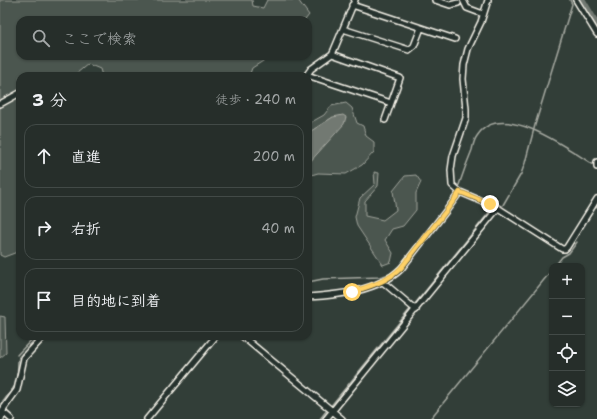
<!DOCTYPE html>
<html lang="ja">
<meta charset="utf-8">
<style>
body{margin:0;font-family:"Shantell Sans","Klee One",sans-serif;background:#2e3632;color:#f1f3f6}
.controls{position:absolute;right:12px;bottom:12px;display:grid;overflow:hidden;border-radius:8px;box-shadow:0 1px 3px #0004}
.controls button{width:36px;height:36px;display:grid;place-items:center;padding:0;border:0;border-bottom:1px solid #424a47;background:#262e2a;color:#f1f3f6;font:20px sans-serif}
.stop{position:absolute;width:12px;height:12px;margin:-9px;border:3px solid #ffd166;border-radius:50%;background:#fff}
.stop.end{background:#ffd166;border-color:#fff;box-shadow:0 1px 4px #0008}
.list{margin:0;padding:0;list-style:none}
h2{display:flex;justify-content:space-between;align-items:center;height:52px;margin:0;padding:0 16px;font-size:17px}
h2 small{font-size:13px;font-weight:400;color:#a4a8a8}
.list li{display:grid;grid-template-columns:26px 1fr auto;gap:12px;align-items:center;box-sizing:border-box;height:64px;margin:0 8px 8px;padding:0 8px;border:1px solid #424a47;border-radius:12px}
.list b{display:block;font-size:15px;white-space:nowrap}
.list em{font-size:13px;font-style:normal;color:#a4a8a8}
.icon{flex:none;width:22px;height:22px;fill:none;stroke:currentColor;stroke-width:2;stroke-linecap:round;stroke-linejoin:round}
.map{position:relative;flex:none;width:597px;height:419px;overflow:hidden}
.search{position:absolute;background:#262e2a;box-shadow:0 1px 3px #0004;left:16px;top:16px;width:296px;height:44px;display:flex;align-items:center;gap:10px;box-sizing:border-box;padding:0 14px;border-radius:12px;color:#a4a8a8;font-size:15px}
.panel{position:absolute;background:#262e2a;box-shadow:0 1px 3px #0004;left:16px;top:72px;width:296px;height:268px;border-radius:12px}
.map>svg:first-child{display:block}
</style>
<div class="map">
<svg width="597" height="419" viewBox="0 0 597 419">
<rect width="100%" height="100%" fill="#323e38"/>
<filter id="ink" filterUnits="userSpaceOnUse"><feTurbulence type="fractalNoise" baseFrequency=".025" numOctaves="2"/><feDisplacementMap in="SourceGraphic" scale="8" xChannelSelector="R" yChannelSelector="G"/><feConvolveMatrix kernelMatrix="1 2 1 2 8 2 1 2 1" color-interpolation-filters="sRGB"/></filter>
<g filter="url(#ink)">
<path fill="#4c564f" stroke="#a0a49c" d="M0,0H252L253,6L263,8L267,0H298L309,15L305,20H20V56H271L252,68L249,76H102L100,69L88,64L77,73L79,76H20V251L4,257L0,255Z
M346,103L352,108L357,123L363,126L366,136L374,142V152L362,165L346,174L318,173L308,176V164L315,155L333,117L308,133V124L324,115L331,106Z
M374,172L379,173L378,186L365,201V216L383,220L396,210L393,191L405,176L416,175L421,182L416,193V210L403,226L392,229L385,240L393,253L391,262L383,265L357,226L355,217L360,198L375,184Z
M0,316L5,317L6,353L0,358Z"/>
<path fill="#727972" stroke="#a6a9a1" d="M343,115L346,117L344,124L308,164V133L333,117Z"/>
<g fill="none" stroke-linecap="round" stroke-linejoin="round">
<path stroke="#a6a9a1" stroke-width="1.5" d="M459,185C463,173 467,162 472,150C473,145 474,140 477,136C501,98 569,150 594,165
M452,199L456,192
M503,205L521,174L525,163L535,125L572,4L570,0
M405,259L422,238
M555,266L562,257L569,253L577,242
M308,282L323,279L379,277L390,274L403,262
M414,305L492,209
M17,355L35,336
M0,406L14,387L17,381L18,362L19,357L38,336
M330,407L411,308
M320,419L327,410
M430,419L552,270"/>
<path stroke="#727972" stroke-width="9" d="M581,0L597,27"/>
<g stroke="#f4f1e8" stroke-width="8">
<path id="street" d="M435,0L450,5L458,3
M463,0L467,8L483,14
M488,0L481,22L468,49L464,65L463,79L466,109V118L453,156L451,170L452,185L460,192L498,208L562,249H565L567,247L597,199
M576,0L597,34
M352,5L455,39
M343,29L409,50L414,46L421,28
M332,54L400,78L385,120
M307,75L391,103
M306,76L311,69L332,54L334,50L355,0
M0,104L20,93
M597,162V167
M383,282L416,310
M308,297C339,295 378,291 401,269L446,211L460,192
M242,336L342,419
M2,411L11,419
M1,419L4,408L17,390L24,358L44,336
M147,419L216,336
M326,419L498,208"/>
</g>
<use href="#street" stroke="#26332d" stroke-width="5"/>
</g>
</g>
<g fill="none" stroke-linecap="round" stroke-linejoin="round" filter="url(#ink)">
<path stroke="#ffd166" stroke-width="5" d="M352,292C370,286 387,282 401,268L446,211L460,192L490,204"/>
</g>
</svg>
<div class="controls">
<button>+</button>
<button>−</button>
<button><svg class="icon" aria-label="locate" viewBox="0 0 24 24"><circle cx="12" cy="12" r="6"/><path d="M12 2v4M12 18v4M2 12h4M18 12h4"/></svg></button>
<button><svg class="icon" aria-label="layers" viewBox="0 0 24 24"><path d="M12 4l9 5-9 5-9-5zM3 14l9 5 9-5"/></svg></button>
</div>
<div class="stop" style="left:352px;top:292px"></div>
<div class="stop end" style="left:490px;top:204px"></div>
<div class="search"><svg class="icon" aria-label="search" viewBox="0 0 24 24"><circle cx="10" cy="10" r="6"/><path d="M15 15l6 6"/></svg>ここで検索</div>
<section class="panel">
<h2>3 分<small>徒歩 · 240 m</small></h2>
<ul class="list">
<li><svg class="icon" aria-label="ahead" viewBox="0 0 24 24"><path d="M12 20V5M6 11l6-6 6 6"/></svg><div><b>直進</b></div><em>200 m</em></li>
<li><svg class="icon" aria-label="right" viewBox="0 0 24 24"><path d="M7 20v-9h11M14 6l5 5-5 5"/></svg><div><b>右折</b></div><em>40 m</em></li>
<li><svg class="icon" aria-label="arrive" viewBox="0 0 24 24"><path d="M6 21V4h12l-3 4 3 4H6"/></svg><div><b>目的地に到着</b></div></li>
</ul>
</section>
</div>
